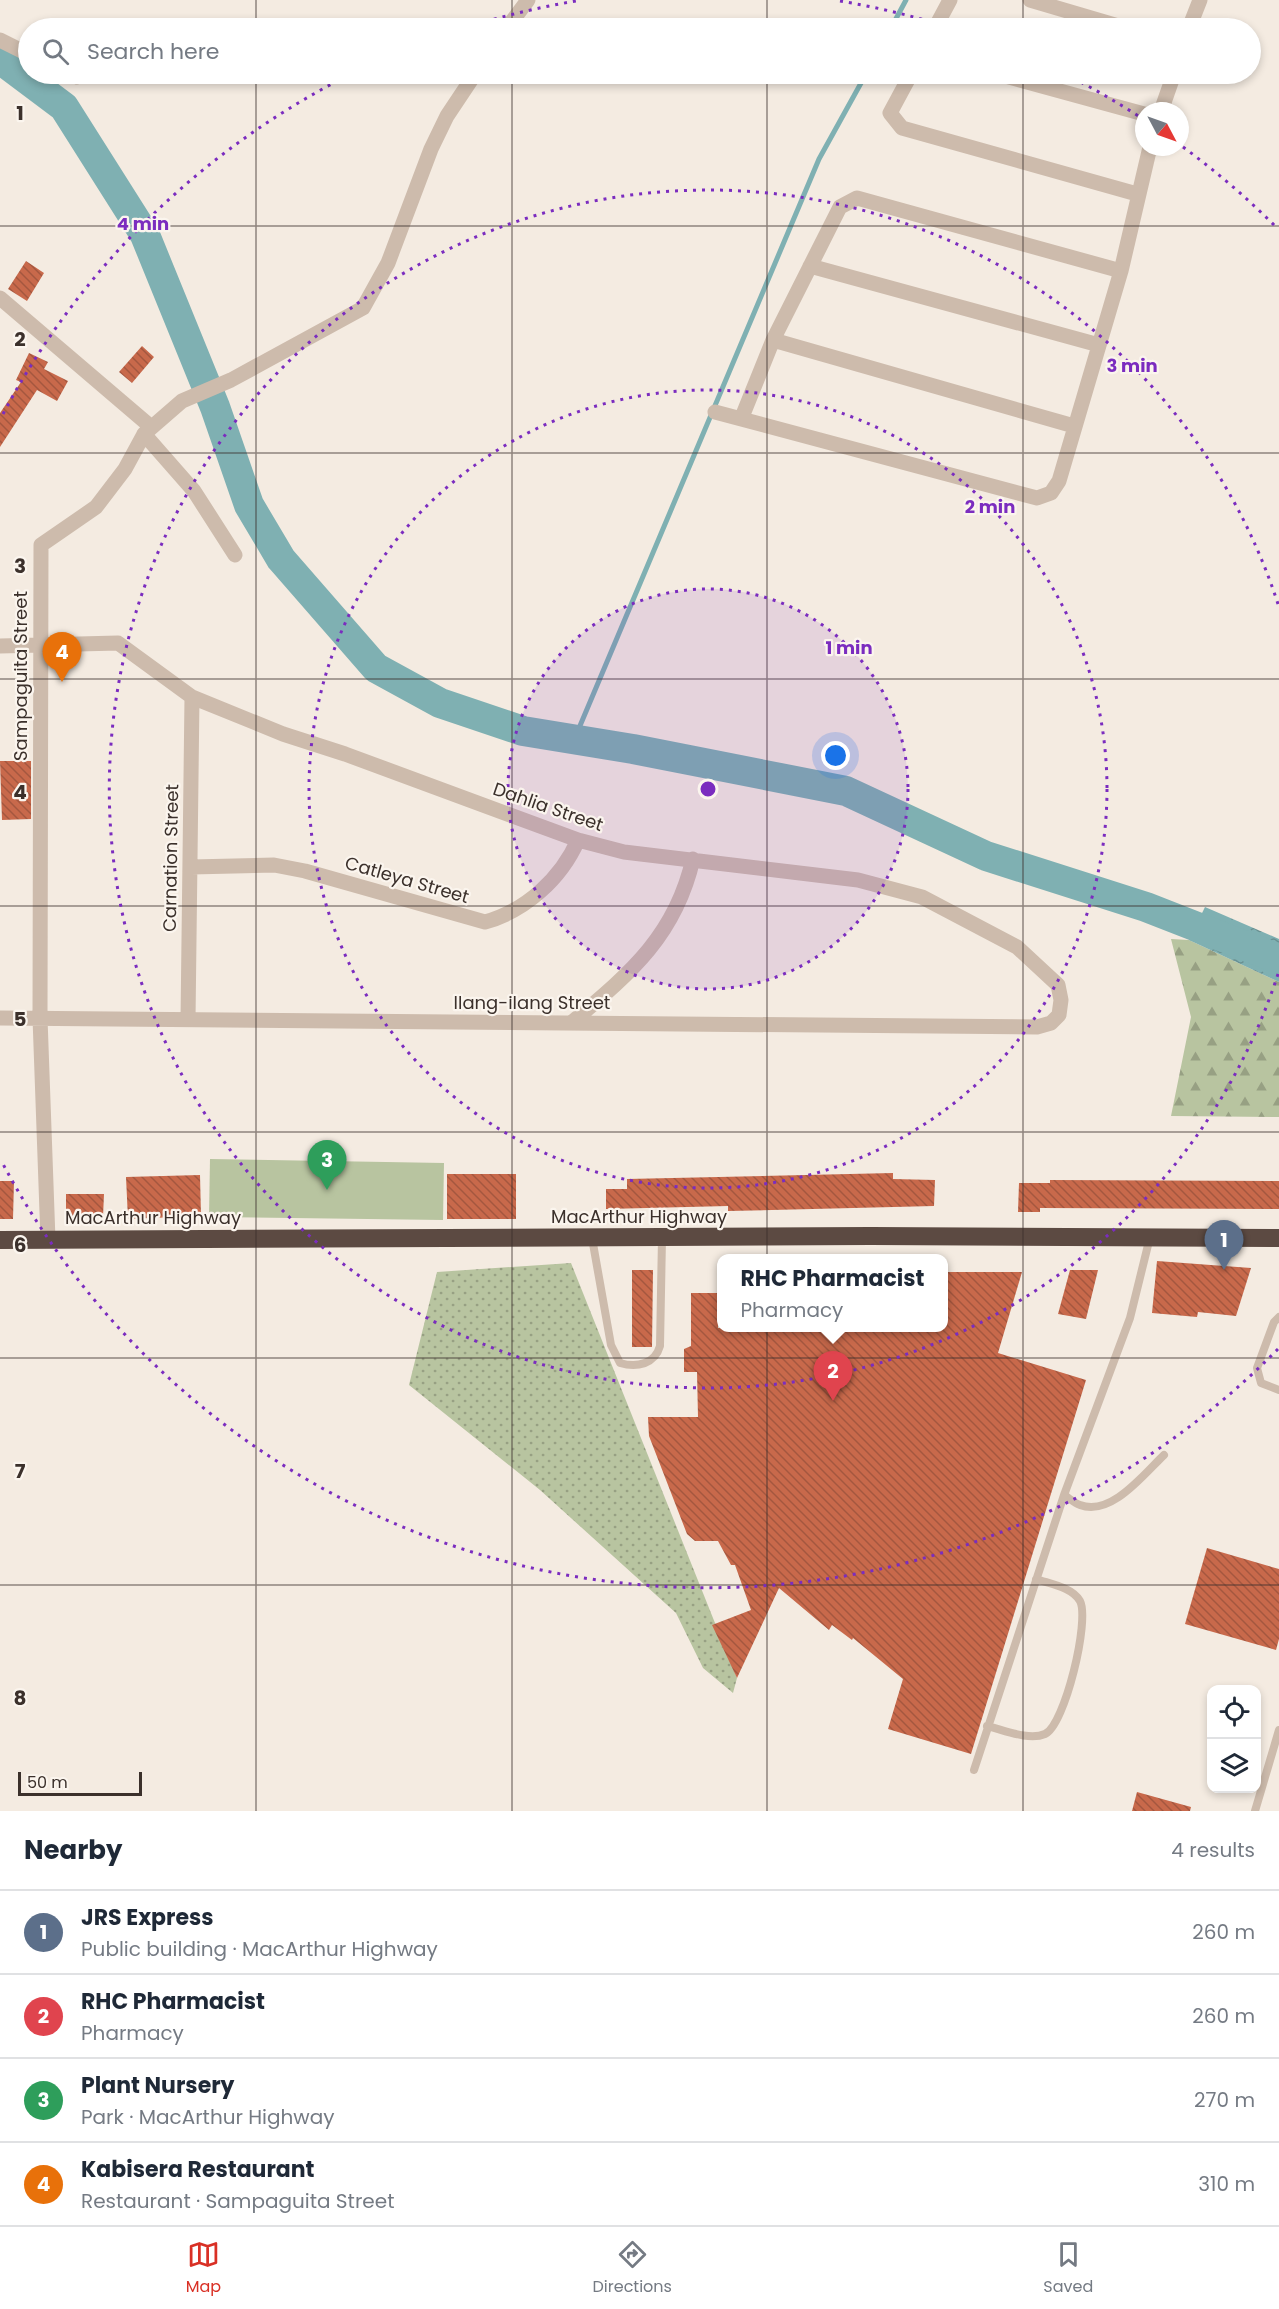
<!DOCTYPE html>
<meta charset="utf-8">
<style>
body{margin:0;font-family:Poppins,sans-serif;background:#f2f2f3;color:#1f2937}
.controls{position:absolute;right:18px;bottom:18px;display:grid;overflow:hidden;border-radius:12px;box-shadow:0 3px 9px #0003}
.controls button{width:54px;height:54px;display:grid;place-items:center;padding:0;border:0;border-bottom:2px solid #e0e1e3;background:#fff;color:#1f2937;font:30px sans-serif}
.compass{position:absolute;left:1135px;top:102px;width:54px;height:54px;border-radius:50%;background:#fff;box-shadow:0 3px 9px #0003;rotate:131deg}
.scale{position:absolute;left:18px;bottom:15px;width:124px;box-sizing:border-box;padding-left:6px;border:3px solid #3b302b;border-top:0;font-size:16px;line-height:21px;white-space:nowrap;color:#3b302b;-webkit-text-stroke:4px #fbf5ee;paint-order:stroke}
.you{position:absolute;left:836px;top:756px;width:21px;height:21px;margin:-15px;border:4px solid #fff;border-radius:50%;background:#1a73e8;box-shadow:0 0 0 9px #1a73e833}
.badge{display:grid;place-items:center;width:39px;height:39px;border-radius:50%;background:#d93025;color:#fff;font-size:20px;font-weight:700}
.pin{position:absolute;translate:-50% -50px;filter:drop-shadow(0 2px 3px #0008)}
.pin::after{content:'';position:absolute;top:32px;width:21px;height:18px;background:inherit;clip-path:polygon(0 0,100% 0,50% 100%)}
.popup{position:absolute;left:717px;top:1254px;width:231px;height:78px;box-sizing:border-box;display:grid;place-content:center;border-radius:12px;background:#fff;filter:drop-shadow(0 2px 4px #0005);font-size:20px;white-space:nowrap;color:#747a83}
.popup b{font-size:22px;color:#1f2937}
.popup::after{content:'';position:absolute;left:50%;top:100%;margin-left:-12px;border:12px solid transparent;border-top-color:#fff}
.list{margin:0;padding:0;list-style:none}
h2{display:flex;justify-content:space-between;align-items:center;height:78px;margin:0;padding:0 24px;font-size:26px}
h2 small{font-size:20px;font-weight:400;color:#747a83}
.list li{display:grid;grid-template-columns:39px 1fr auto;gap:18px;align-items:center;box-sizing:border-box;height:84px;padding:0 24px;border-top:2px solid #e0e1e3}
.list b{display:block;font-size:22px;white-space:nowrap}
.list p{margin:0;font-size:20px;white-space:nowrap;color:#747a83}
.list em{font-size:20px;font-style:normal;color:#747a83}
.icon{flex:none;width:33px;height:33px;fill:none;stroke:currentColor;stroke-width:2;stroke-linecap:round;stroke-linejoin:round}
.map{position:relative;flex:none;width:1279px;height:1811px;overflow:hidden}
.search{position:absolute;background:#fff;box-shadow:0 3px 9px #0003;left:18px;right:18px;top:18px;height:66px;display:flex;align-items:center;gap:15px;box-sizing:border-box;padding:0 21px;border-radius:33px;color:#747a83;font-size:22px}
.sheet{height:414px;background:#fff}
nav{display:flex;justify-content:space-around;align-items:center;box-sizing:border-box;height:84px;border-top:2px solid #e0e1e3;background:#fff;font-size:16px;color:#747a83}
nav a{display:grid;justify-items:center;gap:3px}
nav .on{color:#d93025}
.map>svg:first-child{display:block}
</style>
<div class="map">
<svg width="1279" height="1811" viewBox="0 0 1279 1811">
<defs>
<pattern id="grass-dots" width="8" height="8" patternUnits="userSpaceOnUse" patternTransform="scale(1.5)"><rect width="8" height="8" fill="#b8c4a0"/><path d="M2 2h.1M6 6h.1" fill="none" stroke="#97a083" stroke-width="1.8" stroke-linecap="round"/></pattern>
<pattern id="forest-firs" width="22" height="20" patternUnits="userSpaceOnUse" patternTransform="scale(1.5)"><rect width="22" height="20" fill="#b8c4a0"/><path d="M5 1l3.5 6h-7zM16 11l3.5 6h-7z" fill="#97a083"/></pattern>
<pattern id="water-ripples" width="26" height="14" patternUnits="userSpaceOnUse" patternTransform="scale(1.5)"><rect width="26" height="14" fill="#7fb0b2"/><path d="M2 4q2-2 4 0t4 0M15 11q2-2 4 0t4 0" fill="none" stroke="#699091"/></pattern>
<pattern id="building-back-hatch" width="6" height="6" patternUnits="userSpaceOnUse" patternTransform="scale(1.5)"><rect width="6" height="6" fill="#c8694b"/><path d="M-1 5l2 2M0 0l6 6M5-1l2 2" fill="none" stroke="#a4573f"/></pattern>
</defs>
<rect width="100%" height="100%" fill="#f4ebe1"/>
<path fill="url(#grass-dots)" d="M571,1263L737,1678L733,1693L703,1668L676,1613L540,1490L409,1385L437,1272Z"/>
<path fill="url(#forest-firs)" d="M1171,939L1189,940L1279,982V1117L1171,1116L1191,1017Z"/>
<path fill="#b8c4a0" d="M210,1159L444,1163L443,1220L209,1217Z"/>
<path fill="url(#water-ripples)" d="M1205,907L1279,939V982L1189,940Z"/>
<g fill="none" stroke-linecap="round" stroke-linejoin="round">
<path stroke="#7fb0b2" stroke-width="5" d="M891,28L906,0
M574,740L819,159L866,74"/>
<path stroke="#7fb0b2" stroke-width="30" d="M0,59L64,107L145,235L215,407L249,505L281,559L376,668L440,703L523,731L633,749L846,791L986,856L1146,907L1279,959"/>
</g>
<path fill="url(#building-back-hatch)" d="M26,261L44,273L27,301L8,289Z
M142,346L154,357L132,383L119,372Z
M29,353L48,362L44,369L68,381L57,401L37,390L0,447V413L21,382L16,380Z
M0,761H31V819L2,820Z
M893,1173V1179L935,1180L934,1206L728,1211V1206L606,1209V1189H627V1179Z
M447,1174H516V1219H447Z
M200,1175L201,1216L128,1219L126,1177Z
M1050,1180L1279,1181V1209L1040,1208V1212H1018L1019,1183H1050Z
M0,1181H14L13,1219H0Z
M66,1194H104L103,1217H66Z
M1157,1261L1251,1268L1236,1316L1198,1312L1197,1317L1152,1313Z
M632,1270H653L652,1347H632Z
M1070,1270H1098L1086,1319L1058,1314Z
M944,1272H1022L998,1353L1086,1380L971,1754L888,1729L903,1679L853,1638L852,1640L832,1625L829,1630L779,1588L737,1678L712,1625L751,1610L735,1565H731L718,1541H695L687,1534L649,1436L648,1417H698L697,1372H684V1349L691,1346V1293H718V1328H944Z
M1207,1548L1279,1569V1639L1276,1650L1185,1624Z
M1137,1792L1191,1807L1190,1811H1132Z"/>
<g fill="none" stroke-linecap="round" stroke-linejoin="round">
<path stroke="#cdbbac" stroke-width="8" d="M592,1238L611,1345L620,1363C637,1368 655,1364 660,1346L662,1238
M1279,1317L1274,1322L1257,1368L1261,1383L1279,1390
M1064,1495C1069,1498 1074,1503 1080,1505C1111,1517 1144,1474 1164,1455
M987,1726C1004,1730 1029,1741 1045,1734C1065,1725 1090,1620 1080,1601C1072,1587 1050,1584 1036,1579
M974,1770L1064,1495L1130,1318L1150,1237
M1255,1811L1279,1730"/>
<path stroke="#cdbbac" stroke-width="15" d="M1030,0L1125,28
M507,28L528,0
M935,28L950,0
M1189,28L1200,0
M0,40L28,54
M69,74L77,77
M911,74L890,113L902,128L1137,194
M998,74L1144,114
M1161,111L1174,74
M810,266L1099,345
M0,298L150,426
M773,340L1074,426
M715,412L1037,498L1051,493L1059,481L1121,271L1150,147
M742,417L773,340L840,207L857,198L1121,271
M144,434L194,491L235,555
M0,646L118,643L192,697L283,734L345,754L578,840L624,852L858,880L922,897L1017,947L1058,985L1061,1000L1059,1015L1051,1023L1037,1027L0,1018
M191,867L274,865L305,871L485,922C525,911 561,879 578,840
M188,1020L192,697
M571,1023C629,974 675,937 693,859
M48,1240L40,1018L41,545L96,507L125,469L144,434L182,401L231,380L363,308L388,263L431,149L447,116L475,74"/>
<path stroke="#5c4a42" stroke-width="18" d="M0,1240L871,1236L1279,1238"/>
</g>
<path fill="none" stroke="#3b302b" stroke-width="1.5" stroke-opacity="0.55" d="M256,0V28M512,0V28M767,0V28M1023,0V28M256,74V1811M512,74V1811M767,74V1811M1023,74V1811M0,226H1279M0,453H1279M0,679H1279M0,906H1279M0,1132H1279M0,1358H1279M0,1585H1279"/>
<circle cx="708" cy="789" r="200" fill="#7b2cbf" fill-opacity=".12"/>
<g fill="none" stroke="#7b2cbf" stroke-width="3" stroke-dasharray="3 6">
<circle cx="708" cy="789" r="200"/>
<circle cx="708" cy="789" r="399"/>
<path d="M1278 974A599 599 0 1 1 1278 604"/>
<path d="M1278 1349A799 799 0 0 1 3 1164M3 414A799 799 0 0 1 351 74M468 27A799 799 0 0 1 576 1M840 1A799 799 0 0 1 948 27M1065 74A799 799 0 0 1 1143 119M1183 147A799 799 0 0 1 1278 229"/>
</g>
<g text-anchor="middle" stroke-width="4.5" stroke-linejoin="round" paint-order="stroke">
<g font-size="18" fill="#3b302b" stroke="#fbf5ee">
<text transform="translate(21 676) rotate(-90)" y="6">Sampaguita Street</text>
<text transform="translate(548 807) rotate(19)" y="6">Dahlia Street</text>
<text transform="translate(171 858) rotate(-89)" y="6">Carnation Street</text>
<text transform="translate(407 880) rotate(16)" y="6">Catleya Street</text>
<text x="532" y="1009">Ilang-ilang Street</text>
<text x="639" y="1223">MacArthur Highway</text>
<text x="153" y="1224">MacArthur Highway</text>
</g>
</g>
<g font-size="20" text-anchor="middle" font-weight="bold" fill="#3b302b" stroke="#fbf5ee" stroke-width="4.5" stroke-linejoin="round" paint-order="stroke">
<text x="20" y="120">1</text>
<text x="20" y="346">2</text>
<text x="20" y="573">3</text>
<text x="20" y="799">4</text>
<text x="20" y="1026">5</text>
<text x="20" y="1252">6</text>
<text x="20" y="1478">7</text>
<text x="20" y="1705">8</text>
</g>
<circle cx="708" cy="789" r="9" fill="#7b2cbf" stroke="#fbf5ee" stroke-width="3"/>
<g font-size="18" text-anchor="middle" font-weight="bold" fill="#7b2cbf" stroke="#fbf5ee" stroke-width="4.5" stroke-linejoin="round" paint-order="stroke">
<text x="143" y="230">4 min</text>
<text x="1132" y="372">3 min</text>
<text x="990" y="513">2 min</text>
<text x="849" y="654">1 min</text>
</g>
</svg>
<div class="controls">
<button><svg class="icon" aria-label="locate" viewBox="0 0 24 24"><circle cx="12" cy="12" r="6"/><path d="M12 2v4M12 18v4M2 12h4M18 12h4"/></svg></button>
<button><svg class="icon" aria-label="layers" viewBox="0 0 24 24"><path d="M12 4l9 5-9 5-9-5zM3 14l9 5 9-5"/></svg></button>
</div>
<svg class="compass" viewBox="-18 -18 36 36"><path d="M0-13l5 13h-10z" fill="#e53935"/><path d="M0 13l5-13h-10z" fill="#747a83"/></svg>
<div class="scale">50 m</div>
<div class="you"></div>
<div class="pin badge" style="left:1224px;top:1270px;background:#5c6f8a">1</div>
<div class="pin badge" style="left:833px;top:1401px;background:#e0444e">2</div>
<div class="popup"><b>RHC Pharmacist</b>Pharmacy</div>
<div class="pin badge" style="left:327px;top:1190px;background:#2e9e5b">3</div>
<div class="pin badge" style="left:62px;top:682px;background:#e8710a">4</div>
<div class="search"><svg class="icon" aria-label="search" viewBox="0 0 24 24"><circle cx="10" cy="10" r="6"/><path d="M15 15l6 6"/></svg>Search here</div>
</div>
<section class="sheet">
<h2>Nearby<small>4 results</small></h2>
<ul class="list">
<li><span class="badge" style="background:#5c6f8a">1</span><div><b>JRS Express</b><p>Public building · MacArthur Highway</p></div><em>260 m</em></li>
<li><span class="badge" style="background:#e0444e">2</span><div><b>RHC Pharmacist</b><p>Pharmacy</p></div><em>260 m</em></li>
<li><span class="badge" style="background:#2e9e5b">3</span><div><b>Plant Nursery</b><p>Park · MacArthur Highway</p></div><em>270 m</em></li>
<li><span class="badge" style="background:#e8710a">4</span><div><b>Kabisera Restaurant</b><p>Restaurant · Sampaguita Street</p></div><em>310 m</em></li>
</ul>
</section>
<nav>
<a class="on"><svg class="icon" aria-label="map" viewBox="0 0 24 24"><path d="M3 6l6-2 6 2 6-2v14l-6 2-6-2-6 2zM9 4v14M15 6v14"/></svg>Map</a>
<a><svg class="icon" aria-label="directions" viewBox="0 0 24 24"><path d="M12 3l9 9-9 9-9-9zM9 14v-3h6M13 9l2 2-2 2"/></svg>Directions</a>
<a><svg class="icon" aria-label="saved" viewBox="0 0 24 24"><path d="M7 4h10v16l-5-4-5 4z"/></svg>Saved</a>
</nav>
